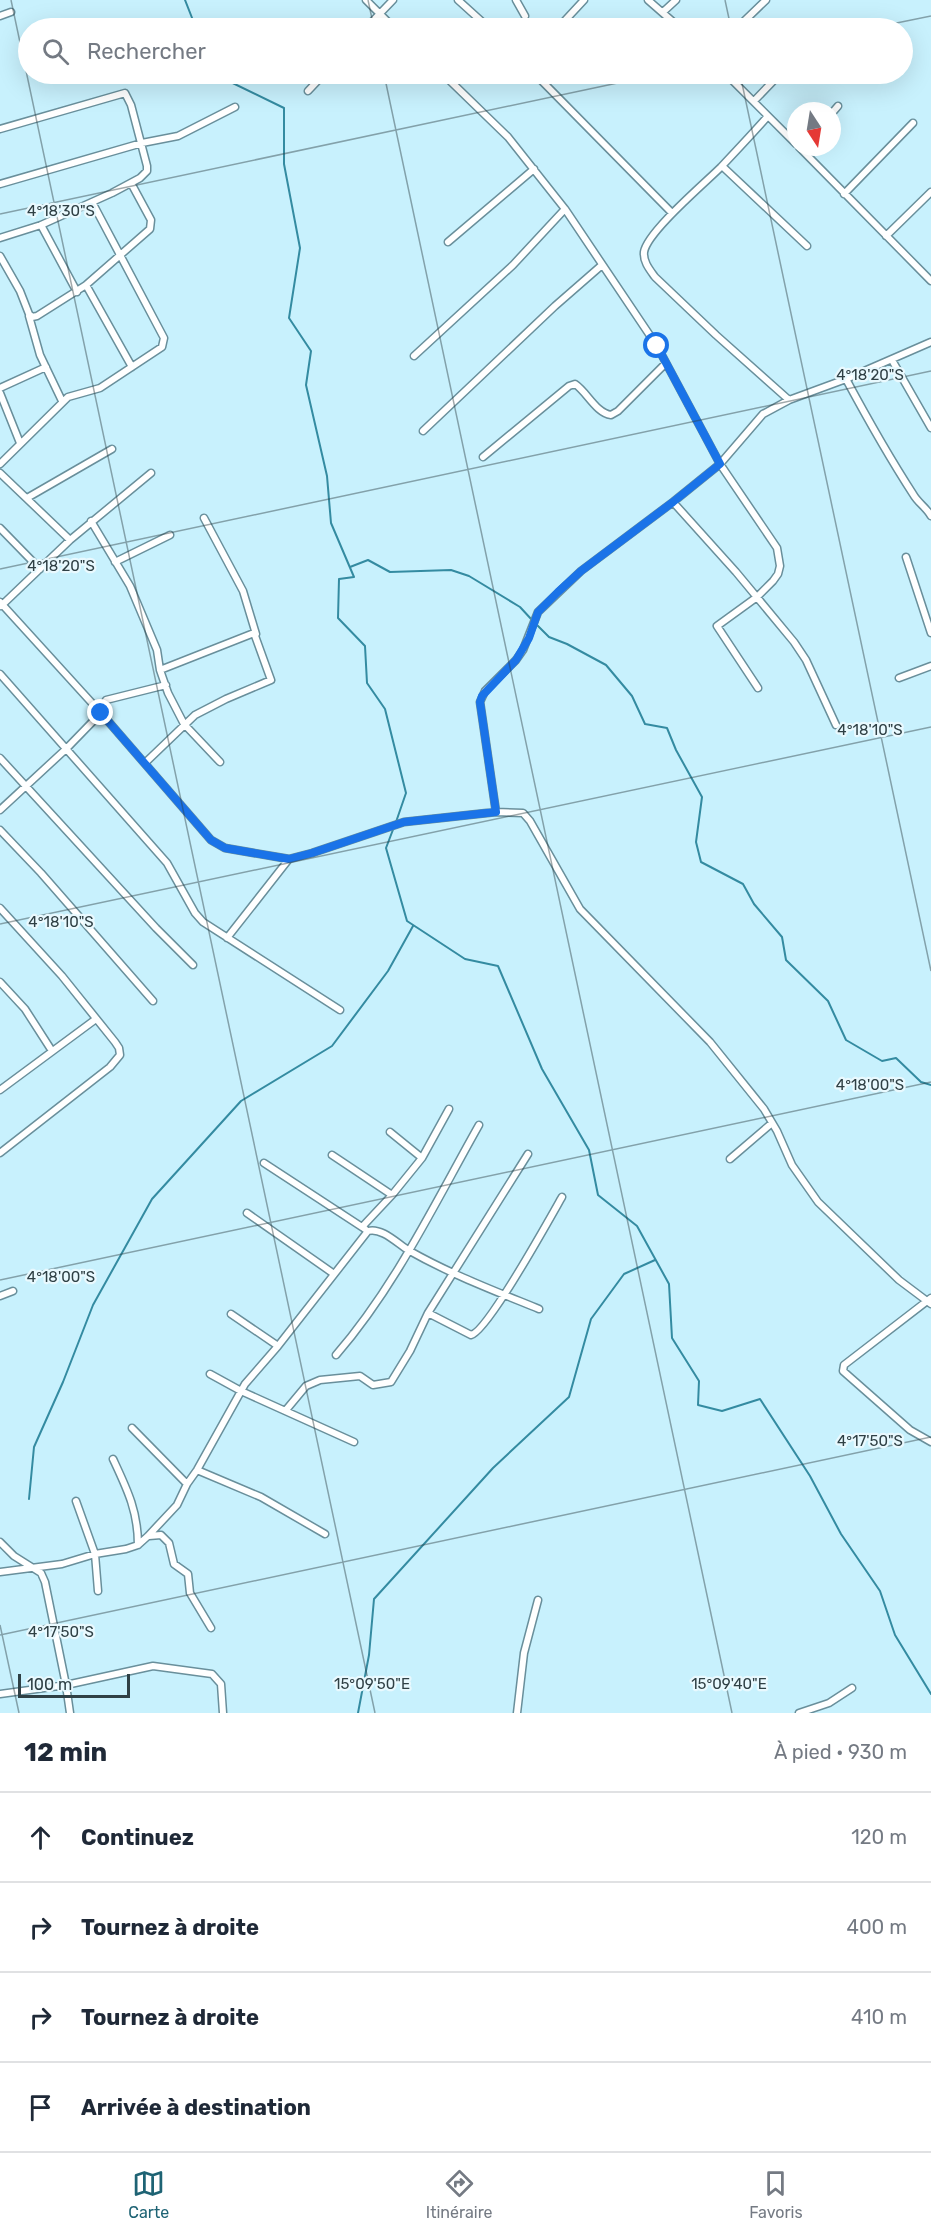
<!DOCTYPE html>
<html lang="fr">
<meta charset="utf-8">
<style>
body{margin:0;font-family:Rubik,sans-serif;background:#f6f6f7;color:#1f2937}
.compass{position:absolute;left:787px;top:102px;width:54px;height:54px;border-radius:50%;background:#fff;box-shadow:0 6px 24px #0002;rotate:168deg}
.scale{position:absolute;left:18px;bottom:15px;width:112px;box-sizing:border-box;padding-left:6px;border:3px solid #2f4045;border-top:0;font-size:16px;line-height:21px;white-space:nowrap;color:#2f4045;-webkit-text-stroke:4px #e9f9fe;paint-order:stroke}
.stop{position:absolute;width:18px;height:18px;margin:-14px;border:4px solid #1a73e8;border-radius:50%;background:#fff}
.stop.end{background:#1a73e8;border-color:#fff;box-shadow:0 2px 6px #0008}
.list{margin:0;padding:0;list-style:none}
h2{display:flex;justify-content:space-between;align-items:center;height:78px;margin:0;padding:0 24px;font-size:26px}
h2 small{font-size:20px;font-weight:400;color:#747a83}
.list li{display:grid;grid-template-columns:39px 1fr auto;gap:18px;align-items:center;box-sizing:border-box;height:90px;padding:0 24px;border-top:2px solid #e0e1e3}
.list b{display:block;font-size:22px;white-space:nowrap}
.list em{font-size:20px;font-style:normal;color:#747a83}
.icon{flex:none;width:33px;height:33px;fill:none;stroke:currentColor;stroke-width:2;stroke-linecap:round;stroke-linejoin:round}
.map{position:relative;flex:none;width:931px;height:1713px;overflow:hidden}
.search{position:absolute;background:#fff;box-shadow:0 6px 24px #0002;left:18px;right:18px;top:18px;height:66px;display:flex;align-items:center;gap:15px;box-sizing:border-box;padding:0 21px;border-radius:33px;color:#747a83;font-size:22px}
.sheet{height:438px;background:#fff}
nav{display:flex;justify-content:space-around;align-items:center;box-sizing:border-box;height:84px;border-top:2px solid #e0e1e3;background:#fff;font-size:16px;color:#747a83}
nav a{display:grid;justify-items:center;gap:3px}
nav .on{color:#1e6374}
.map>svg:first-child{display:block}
</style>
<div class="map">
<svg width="931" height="1713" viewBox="0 0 931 1713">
<rect width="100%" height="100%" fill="#c8f1fd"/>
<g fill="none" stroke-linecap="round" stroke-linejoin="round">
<path stroke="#348ba1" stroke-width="2" d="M185,0L196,28
M214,74L284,108V164L300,248L289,318L311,351L306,385L327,476L331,523L354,577L339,579L338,618L365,646L367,683L385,709L406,793L396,822
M350,567L368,560L390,572L451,570L469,576L520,607L532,620
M536,624L549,637L567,644L606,665L632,696L645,724L667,728L676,750L702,797L696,842L701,862L743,884L754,904L782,937L786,960L828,1001L846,1040L882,1061L896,1058L921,1082L931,1085
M394,827L386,848L407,921L465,959L498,966L542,1069L589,1150L598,1195L637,1226L669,1284L672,1338L699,1381L698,1405L722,1411L760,1399L810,1476L841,1534L880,1591L895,1635L931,1694
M29,1499L34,1447L63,1382L93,1305L152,1199L241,1101L332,1046L388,971L413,926
M358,1713L369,1655L374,1599L493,1468L569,1397L591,1319L624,1274L655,1260"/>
<g stroke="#698f9b" stroke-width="9">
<path id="minor" d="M366,0L394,28
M458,0L489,28
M516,0L525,16
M648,0L680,28
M663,12L676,0
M0,16L11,12
M366,28L393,0
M558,28L584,0
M737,28L766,0
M443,74L508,137L565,209L657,346L720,464L777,548L780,566L778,574L773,581L757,597L717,626L758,688
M535,74L672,213
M726,74L796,144
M308,91L324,74
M754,101L780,74
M832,113L838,106
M768,116C753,133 737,150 721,167C705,183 647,232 644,252C643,262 650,270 655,277L716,335L789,400
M0,129L125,93L131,105L147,166V171L140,178L112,193L41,225L0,238
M799,147L931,281
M722,166L807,246
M0,184L142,143L178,136L235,107
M844,194L913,123
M41,225L77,292
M886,236L931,192
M448,242L534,169
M0,256L20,291L29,314L32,317L37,316L86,285L150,229L151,220L131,183
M86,285L132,367
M29,316L40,355L62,401
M414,356L513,265L565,209
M892,360L931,428
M846,379C867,418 889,457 913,494C918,503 926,507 931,516
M0,388L46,367
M0,393L20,443
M423,431L555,306L602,265
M483,457L569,386L575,384C587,392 596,413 611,415L618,411L666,363
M0,464L68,397L100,388L162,347L164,338L92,202
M0,473L70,540L1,606
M27,498L112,449
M673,502L736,572L794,642L806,660L836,725
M204,518L243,591L256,634
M91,521L130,586L157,650L160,670L168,693L184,724L220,762
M0,528L40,569
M70,540L151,473
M906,557L931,633
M115,562L170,535
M0,602L101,713L211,840L225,848L289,859L312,853L404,822L496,812L523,813L530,821L580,909L710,1042L764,1109L777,1131L792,1165L818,1202L899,1280L931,1304
M0,674L167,863L195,913L203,922L340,1010
M899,678L931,666
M0,758L156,928L193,965
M145,763L195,715L226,699L271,680L254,633L160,670
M0,810L66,749L101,713L106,700L166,685
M496,812L480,702L485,691L516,660L523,650L538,612L581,571L673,502L720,464L763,414L789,400L846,379L931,342
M0,830L41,873L153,1001
M0,908L62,976L115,1042L119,1048L120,1055L110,1067L0,1153
M227,938L289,859
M0,982L25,1009L52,1051
M0,1090L96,1019
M390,1132L422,1158
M332,1155L392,1195
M730,1159L772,1123
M264,1163L365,1229
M247,1213L334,1274
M362,1227L392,1195L422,1158L449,1109
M0,1296L13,1291
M931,1298L844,1365L843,1371L910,1430L931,1442
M428,1313L471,1335C487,1332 550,1218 562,1197
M231,1314L278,1346
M336,1355C395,1287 435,1203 479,1125
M210,1374L241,1391L354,1442
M286,1410L306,1386L320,1380L360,1376L373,1385L391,1382L410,1351L428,1313L528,1154
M132,1428L187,1484
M113,1459C127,1489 138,1511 138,1545
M197,1470L261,1497L325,1534
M76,1501L95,1554L98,1591
M149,1536L161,1535L169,1543L174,1564L188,1574L190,1593L211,1628
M0,1542L14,1556L41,1573L45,1582L66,1685L70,1713
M0,1572L62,1564L95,1554L126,1549L138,1545L148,1536L177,1505L187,1484L197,1470L245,1384L278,1346L368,1231C381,1227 397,1243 408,1250C450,1274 495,1291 539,1309
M0,1694L66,1685L153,1666L212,1674L221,1684L223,1713
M517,1713L524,1653L538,1600
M799,1713L829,1703L852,1688"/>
</g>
<use href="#minor" stroke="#fff" stroke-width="6"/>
</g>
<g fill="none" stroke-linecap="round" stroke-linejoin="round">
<path stroke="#1a73e8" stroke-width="8" d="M101,713L211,840L225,848L289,859L312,853L404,822L496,812L480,702L482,696L516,660L529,638L538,612L558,592L581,571L673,502L720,464L657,346"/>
</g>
<path fill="none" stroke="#2f4045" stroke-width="1.5" stroke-opacity="0.45" d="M11,0L375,1713M368,0L374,28M725,0L731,28M872,28L931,16M384,74L732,1713M740,74L931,971M0,214L660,74M0,569L931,371M0,924L931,727M0,1280L931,1082M0,1625L19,1713M0,1635L931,1437"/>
<g font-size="15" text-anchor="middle" fill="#2f4045" stroke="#e9f9fe" stroke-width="4.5" stroke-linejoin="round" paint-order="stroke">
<text x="61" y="216">4°18'30"S</text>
<text x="870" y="380">4°18'20"S</text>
<text x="61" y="571">4°18'20"S</text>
<text x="870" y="735">4°18'10"S</text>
<text x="61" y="927">4°18'10"S</text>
<text x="870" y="1090">4°18'00"S</text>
<text x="61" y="1282">4°18'00"S</text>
<text x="870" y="1446">4°17'50"S</text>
<text x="61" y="1637">4°17'50"S</text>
<text x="372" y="1689">15°09'50"E</text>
<text x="729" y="1689">15°09'40"E</text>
</g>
</svg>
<svg class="compass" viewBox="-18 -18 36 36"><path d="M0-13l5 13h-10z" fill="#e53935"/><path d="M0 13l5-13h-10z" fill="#747a83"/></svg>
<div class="scale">100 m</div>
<div class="stop" style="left:657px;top:346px"></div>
<div class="stop end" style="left:101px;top:713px"></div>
<div class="search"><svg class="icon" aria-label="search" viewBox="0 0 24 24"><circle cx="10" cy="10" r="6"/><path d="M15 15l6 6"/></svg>Rechercher</div>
</div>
<section class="sheet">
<h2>12 min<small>À pied · 930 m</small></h2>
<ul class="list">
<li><svg class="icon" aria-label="ahead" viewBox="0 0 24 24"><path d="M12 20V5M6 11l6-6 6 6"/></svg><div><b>Continuez</b></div><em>120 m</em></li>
<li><svg class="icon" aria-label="right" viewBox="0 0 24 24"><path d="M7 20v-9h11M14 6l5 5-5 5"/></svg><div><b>Tournez à droite</b></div><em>400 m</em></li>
<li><svg class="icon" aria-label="right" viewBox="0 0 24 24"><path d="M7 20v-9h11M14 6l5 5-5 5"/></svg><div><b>Tournez à droite</b></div><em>410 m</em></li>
<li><svg class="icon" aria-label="arrive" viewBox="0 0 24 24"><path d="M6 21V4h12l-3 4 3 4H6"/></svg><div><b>Arrivée à destination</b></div></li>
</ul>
</section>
<nav>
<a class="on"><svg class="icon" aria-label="map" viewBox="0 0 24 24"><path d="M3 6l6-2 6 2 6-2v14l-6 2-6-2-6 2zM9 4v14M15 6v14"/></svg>Carte</a>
<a><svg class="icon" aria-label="directions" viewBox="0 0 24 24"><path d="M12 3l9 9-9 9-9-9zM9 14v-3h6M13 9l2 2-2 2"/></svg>Itinéraire</a>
<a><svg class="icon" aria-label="saved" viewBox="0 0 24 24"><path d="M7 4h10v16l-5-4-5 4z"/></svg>Favoris</a>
</nav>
